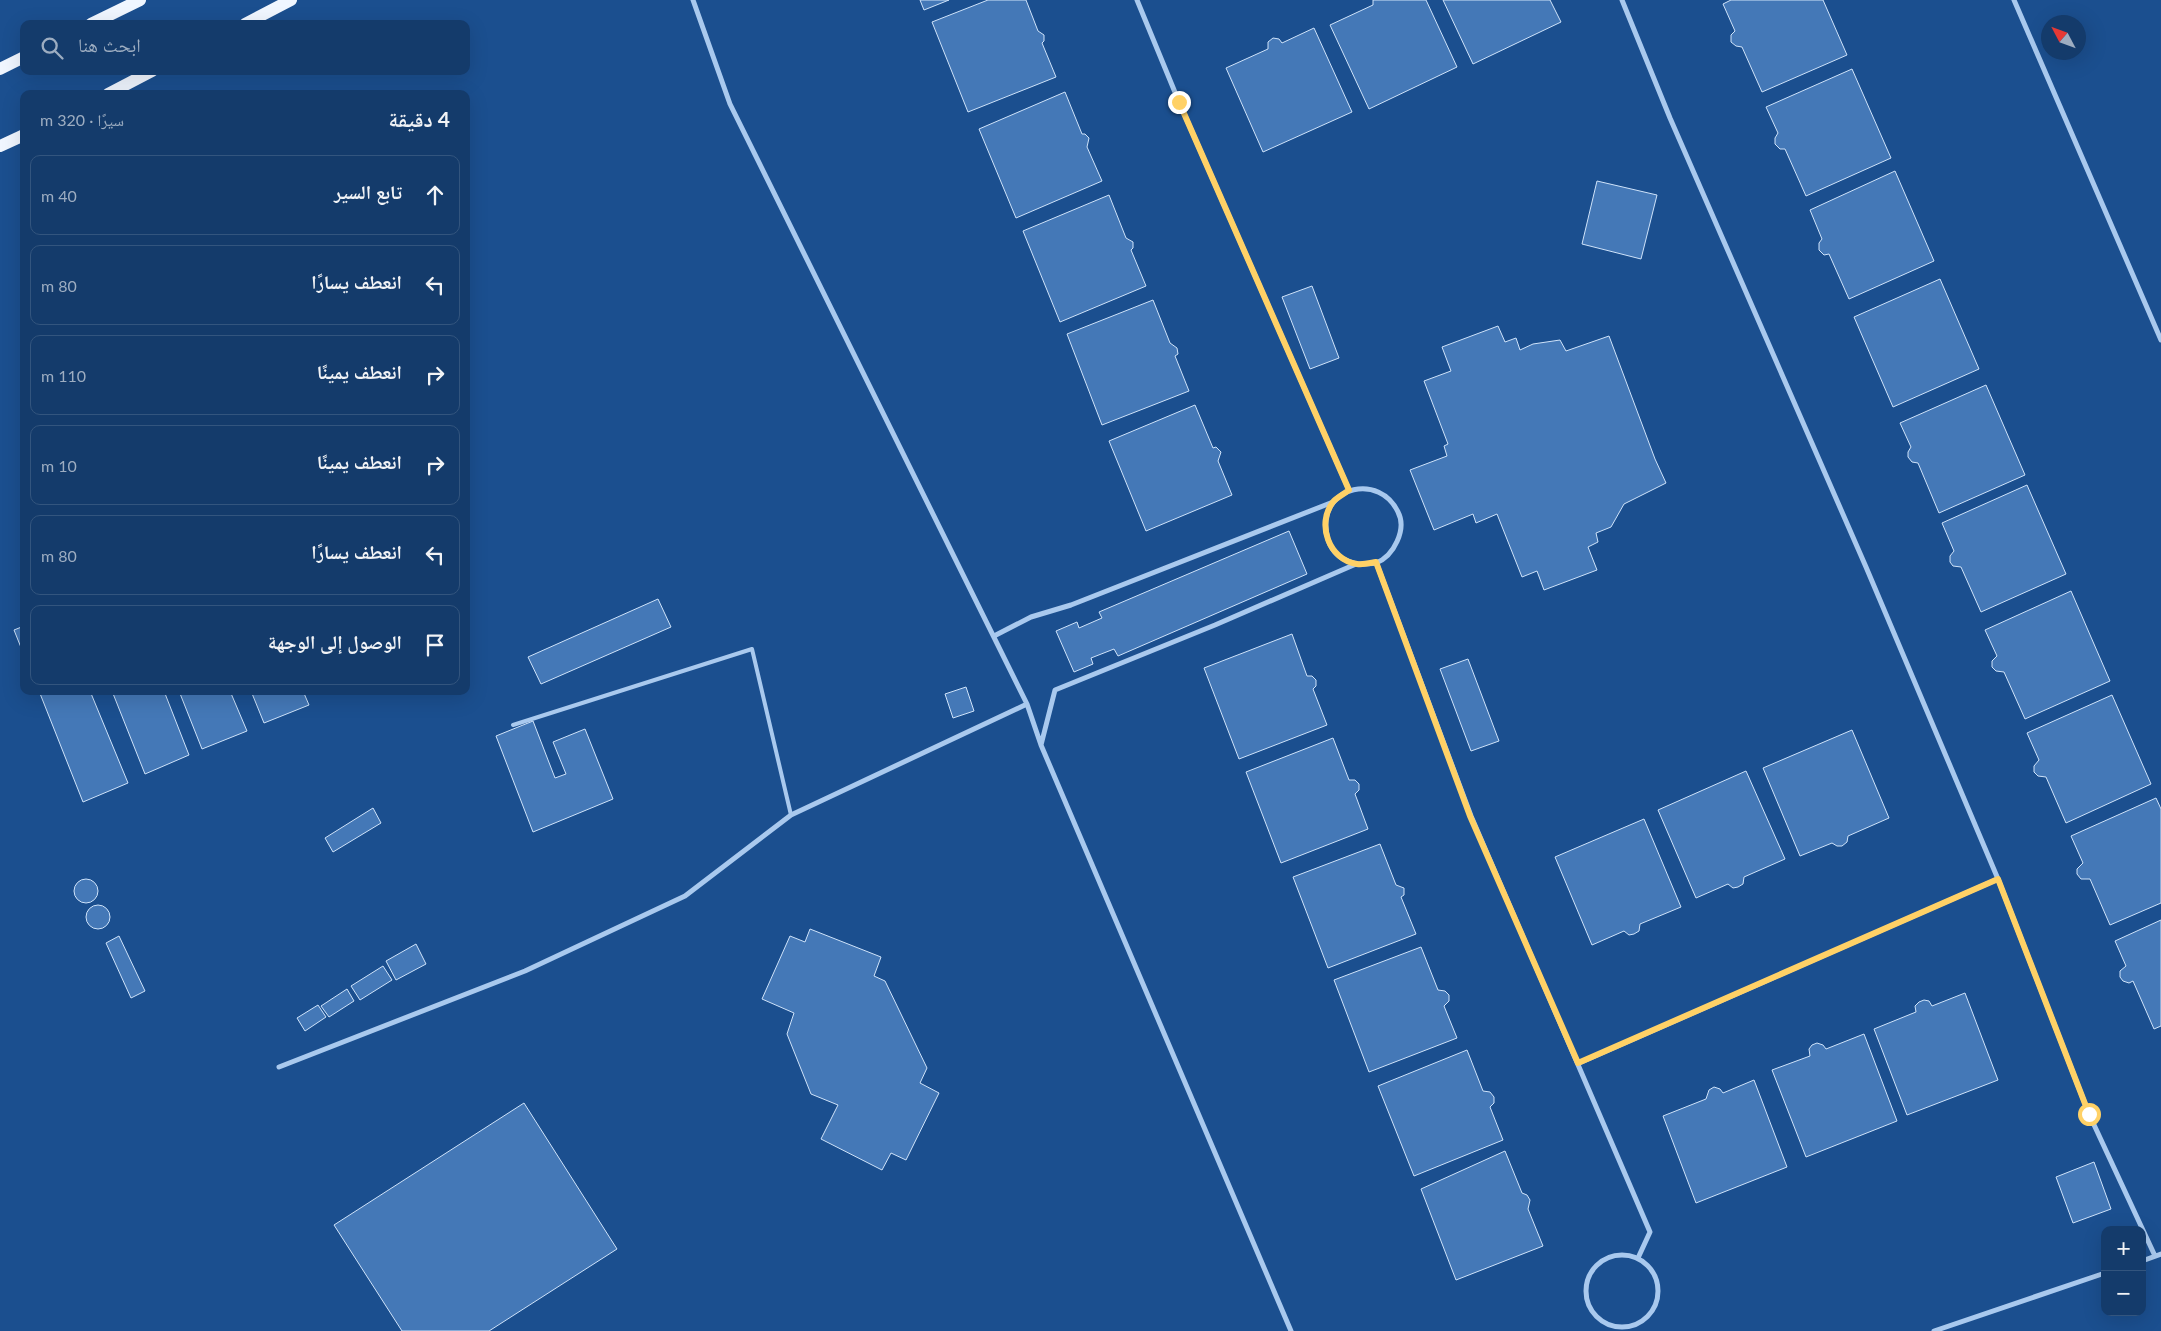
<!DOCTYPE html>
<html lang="ar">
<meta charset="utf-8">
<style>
body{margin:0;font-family:Lato,"Noto Naskh Arabic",sans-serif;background:#214673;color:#f1f3f6;direction:rtl}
.controls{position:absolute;right:15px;bottom:15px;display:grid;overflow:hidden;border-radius:10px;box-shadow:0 5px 20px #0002}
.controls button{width:45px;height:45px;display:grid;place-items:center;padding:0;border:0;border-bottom:1px solid #33557e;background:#143b6b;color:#f1f3f6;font:25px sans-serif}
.compass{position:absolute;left:2041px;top:15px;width:45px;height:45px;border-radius:50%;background:#143b6b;box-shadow:0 5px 20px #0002;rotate:311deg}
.stop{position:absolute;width:15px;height:15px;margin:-11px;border:4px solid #ffd166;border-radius:50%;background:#fff}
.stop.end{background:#ffd166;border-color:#fff;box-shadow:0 1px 5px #0008}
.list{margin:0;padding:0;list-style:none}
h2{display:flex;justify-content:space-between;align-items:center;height:65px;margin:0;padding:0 20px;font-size:21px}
h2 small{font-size:16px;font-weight:400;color:#9dadc1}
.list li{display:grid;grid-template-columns:32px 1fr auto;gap:15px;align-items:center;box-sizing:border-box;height:80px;margin:0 10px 10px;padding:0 10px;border:1px solid #33557e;border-radius:10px}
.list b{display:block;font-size:19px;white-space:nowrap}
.list em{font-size:16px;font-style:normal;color:#9dadc1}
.icon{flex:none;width:28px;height:28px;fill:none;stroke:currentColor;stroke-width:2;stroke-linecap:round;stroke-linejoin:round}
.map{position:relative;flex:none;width:2161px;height:1331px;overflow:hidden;direction:ltr}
.search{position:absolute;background:#143b6b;box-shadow:0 5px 20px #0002;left:20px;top:20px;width:450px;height:55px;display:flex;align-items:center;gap:12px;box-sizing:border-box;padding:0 18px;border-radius:10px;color:#9dadc1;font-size:19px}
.panel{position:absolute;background:#143b6b;box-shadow:0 5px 20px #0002;left:20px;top:90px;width:450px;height:605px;border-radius:10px;direction:rtl}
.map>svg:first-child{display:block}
</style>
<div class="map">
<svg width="2161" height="1331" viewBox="0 0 2161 1331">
<rect width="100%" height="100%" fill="#1b4f8f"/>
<path fill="#4478b7" stroke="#cfe3fa" d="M920,0H949L924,10Z
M988,0H1026L1038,31L1044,35V41L1042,43L1056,77L968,112L932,22Z
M1373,0H1426L1457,67L1369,109L1330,25L1373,5Z
M1443,0H1550L1561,22L1473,64Z
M1731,0H1823L1847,55L1762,92L1742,47L1736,46L1731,42V35L1735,31L1723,4Z
M1314,28L1352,112L1263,152L1226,68L1268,49V42L1273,38L1279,39L1282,43Z
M1852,69L1891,158L1806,196L1785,149H1780L1775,144V138L1778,133L1766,107Z
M1065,92L1082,134H1085L1089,138L1087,147L1102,181L1016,218L979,129Z
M1895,171L1934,261L1849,299L1829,254L1824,255L1819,250V243L1822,239L1810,210Z
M1597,181L1657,195L1641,259L1582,244Z
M1109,195L1126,238L1133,242V248L1131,250L1146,286L1060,322L1023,231Z
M1940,279L1979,369L1893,407L1854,317Z
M1312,286L1339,358L1310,369L1282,297Z
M1153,300L1170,343L1177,348L1178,354L1175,356L1189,391L1102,425L1067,334Z
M1498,326L1505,342L1516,338L1520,350L1533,344L1560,340L1566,351L1609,336L1655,459L1666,483L1624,504L1611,527L1596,533L1598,542L1588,547L1597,570L1544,590L1537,571L1522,577L1497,514L1476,523L1473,514L1434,530L1410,470L1447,456L1444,446L1448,444L1424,381L1451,371L1442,347Z
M1986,385L2025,475L1939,513L1918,463L1912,462L1908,457V452L1911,447L1900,423Z
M1195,405L1213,448L1216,447L1221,452L1218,461L1232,495L1146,531L1109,441Z
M2027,485L2066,574L1981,612L1961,567L1953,566L1950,562V556L1954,551L1942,523Z
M1289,531L1307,574L1118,656L1114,649L1091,658L1093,664L1074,672L1056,631L1077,622L1079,628L1102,618L1099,612Z
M2071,591L2110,681L2025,719L2004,672L1996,671L1992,667V661L1997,656L1985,630Z
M658,599L671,627L541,684L528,657Z
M24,626V655L14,630Z
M1292,634L1307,676H1312L1316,680V686L1313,689L1327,725L1239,759L1204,668Z
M1468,659L1499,741L1471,751L1440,669Z
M966,687L974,711L953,718L945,694Z
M39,691H90L128,783L83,802Z
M112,691H164L189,755L145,774Z
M179,691H230L247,731L202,749Z
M251,691H303L309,705L264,723Z
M2112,695L2151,784L2066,823L2046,777L2038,776L2034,772V766L2039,760L2027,733Z
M533,721L555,778L566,774L553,742L585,729L613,799L533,832L496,736Z
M1852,730L1889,818L1848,836L1847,842L1842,846H1837L1832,843L1800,856L1763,768Z
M1333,738L1349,780H1355L1359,784V790L1355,794L1368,829L1281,863L1246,772Z
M1746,771L1785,859L1744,877L1743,884L1738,887L1733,888L1728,884L1696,898L1658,810Z
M2156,798L2161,809V903L2110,925L2090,879H2081L2077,874V869L2083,863L2071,836Z
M373,808L381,823L333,852L325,838Z
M1644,819L1681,907L1640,924L1639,931L1634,934L1629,935L1624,931L1592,945L1555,857Z
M1380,844L1396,885L1404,888V895L1401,897L1416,934L1328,968L1293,877Z
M74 891a12 12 0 1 1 24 0a12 12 0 1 1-24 0Z
M86 917a12 12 0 1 1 24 0a12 12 0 1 1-24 0Z
M2161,920V1026L2154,1029L2133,981L2129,983L2123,981L2120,977V971L2126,966L2115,941Z
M810,929L881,957L874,976L885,981L927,1068L920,1083L939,1093L906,1160L891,1153L882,1170L821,1139L838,1105L811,1094L787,1034L794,1013L762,999L790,936L805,942Z
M119,936L145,991L131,998L106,943Z
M416,944L426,964L396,980L386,961Z
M1421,947L1438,990L1445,991L1449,995V1001L1444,1006L1457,1038L1369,1072L1334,980Z
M383,966L392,980L360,1000L351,986Z
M347,989L354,1001L329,1017L321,1006Z
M1965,993L1998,1080L1907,1115L1874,1029L1916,1012L1915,1006L1919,1002L1924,1000L1929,1001L1932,1006Z
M318,1005L326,1017L305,1031L297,1018Z
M1864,1034L1897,1121L1806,1157L1772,1070L1810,1056L1809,1049L1812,1045L1817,1043L1823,1045L1826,1049Z
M1467,1050L1483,1091L1490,1092L1494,1097V1103L1490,1107L1503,1140L1414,1176L1378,1086Z
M1754,1080L1787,1167L1696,1203L1663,1116L1706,1099L1709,1090L1714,1087L1720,1089L1723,1093Z
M524,1103L617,1249L489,1331H402L334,1225Z
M1505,1151L1522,1193L1527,1195L1530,1200L1528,1209L1543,1246L1456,1280L1421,1189Z
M2094,1162L2111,1209L2073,1223L2056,1177Z"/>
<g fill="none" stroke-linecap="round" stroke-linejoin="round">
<path stroke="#a9c9ee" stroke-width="4" d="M513,725L752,649L791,815"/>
<path stroke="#a9c9ee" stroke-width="5" d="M693,0L730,104L1027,704L1041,745L1291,1331
M1137,0L1179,102L1349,490
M1622,0L1670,118L1866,567L1998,879L2089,1114L2155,1256
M2014,0L2161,340
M1376,562L1471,816L1650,1232L1638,1258
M994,636L1031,617L1071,605L1333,502
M1041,745L1055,690L1215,625L1356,564C1362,564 1370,564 1376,563C1394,556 1407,529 1398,512C1380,473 1322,486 1326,529C1327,539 1331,550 1339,556C1343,560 1351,562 1356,564
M1579,1063L1998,879
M279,1067L525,971L685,896L791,815L1027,704
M1586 1291a36 36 0 1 1 72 0a36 36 0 1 1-72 0Z
M2142,1261L2161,1254
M1934,1331L2105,1273"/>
<path stroke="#f0f6ff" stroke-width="12" d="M91,24L140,0
M245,24L291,0
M0,69L24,57
M108,94L152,71
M0,146L24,135"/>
</g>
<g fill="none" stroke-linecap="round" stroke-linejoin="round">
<path stroke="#ffd166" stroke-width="6" d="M1179,102L1349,490C1344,494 1336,498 1333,502C1316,524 1329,560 1357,564C1363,565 1370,563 1376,562L1470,816L1578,1063L1998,879L2089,1114"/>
</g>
</svg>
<div class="controls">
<button>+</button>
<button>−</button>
</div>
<svg class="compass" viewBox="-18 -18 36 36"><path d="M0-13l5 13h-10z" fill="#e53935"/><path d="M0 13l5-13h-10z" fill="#9dadc1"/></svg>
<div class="stop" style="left:2089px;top:1114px"></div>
<div class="stop end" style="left:1179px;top:102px"></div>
<div class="search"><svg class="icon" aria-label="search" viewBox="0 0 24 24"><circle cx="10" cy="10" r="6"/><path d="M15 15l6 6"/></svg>ابحث هنا</div>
<section class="panel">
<h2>4 دقيقة<small>سيرًا · 320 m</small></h2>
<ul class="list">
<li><svg class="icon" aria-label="ahead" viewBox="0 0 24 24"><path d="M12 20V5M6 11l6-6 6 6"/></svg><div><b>تابع السير</b></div><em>40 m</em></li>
<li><svg class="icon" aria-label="left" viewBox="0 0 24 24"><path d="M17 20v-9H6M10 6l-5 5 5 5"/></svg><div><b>انعطف يسارًا</b></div><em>80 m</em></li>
<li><svg class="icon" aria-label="right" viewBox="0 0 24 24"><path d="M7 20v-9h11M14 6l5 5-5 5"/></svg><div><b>انعطف يمينًا</b></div><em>110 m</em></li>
<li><svg class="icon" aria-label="right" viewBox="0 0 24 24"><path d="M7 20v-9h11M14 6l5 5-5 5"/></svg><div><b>انعطف يمينًا</b></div><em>10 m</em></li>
<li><svg class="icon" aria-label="left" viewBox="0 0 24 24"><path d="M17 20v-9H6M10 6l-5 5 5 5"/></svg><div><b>انعطف يسارًا</b></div><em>80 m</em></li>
<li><svg class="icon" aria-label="arrive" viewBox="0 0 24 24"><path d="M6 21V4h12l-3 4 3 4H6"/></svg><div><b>الوصول إلى الوجهة</b></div></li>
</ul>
</section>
</div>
